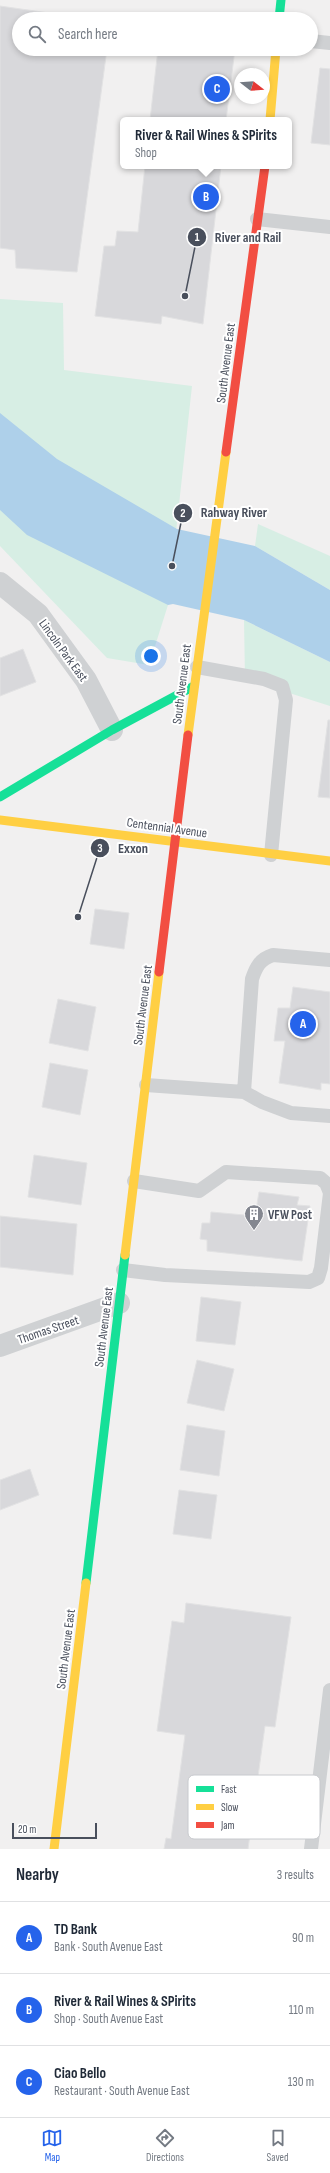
<!DOCTYPE html>
<meta charset="utf-8">
<style>
body{margin:0;font-family:"Sofia Sans Condensed",sans-serif;background:#f6f6f7;color:#1f2937}
.compass{position:absolute;left:234px;top:68px;width:36px;height:36px;border-radius:50%;background:#fff;box-shadow:0 2px 6px #0003;rotate:107deg}
.scale{position:absolute;left:12px;bottom:10px;width:85px;box-sizing:border-box;padding-left:4px;border:2px solid #494f5c;border-top:0;font-size:11px;line-height:14px;white-space:nowrap;color:#494f5c;-webkit-text-stroke:3px #fff;paint-order:stroke}
.you{position:absolute;left:151px;top:656px;width:14px;height:14px;margin:-10px;border:3px solid #fff;border-radius:50%;background:#1a73e8;box-shadow:0 0 0 6px #1a73e833}
.badge{display:grid;place-items:center;width:26px;height:26px;border-radius:50%;background:#2563eb;color:#fff;font-size:13px;font-weight:700}
.pin{position:absolute;translate:-50% -50%;border:2px solid #fff;box-shadow:0 1px 4px #0006}
.popup{position:absolute;left:120px;top:117px;width:172px;height:52px;box-sizing:border-box;display:grid;place-content:center;border-radius:6px;background:#fff;filter:drop-shadow(0 1px 3px #0005);font-size:13px;white-space:nowrap;color:#747a83}
.popup b{font-size:15px;color:#1f2937}
.popup::after{content:'';position:absolute;left:50%;top:100%;margin-left:-8px;border:8px solid transparent;border-top-color:#fff}
.list{margin:0;padding:0;list-style:none}
h2{display:flex;justify-content:space-between;align-items:center;height:52px;margin:0;padding:0 16px;font-size:17px}
h2 small{font-size:13px;font-weight:400;color:#747a83}
.list li{display:grid;grid-template-columns:26px 1fr auto;gap:12px;align-items:center;box-sizing:border-box;height:72px;padding:0 16px;border-top:1px solid #e0e1e3}
.list b{display:block;font-size:15px;white-space:nowrap}
.list p{margin:0;font-size:13px;white-space:nowrap;color:#747a83}
.list em{font-size:13px;font-style:normal;color:#747a83}
.icon{flex:none;width:22px;height:22px;fill:none;stroke:currentColor;stroke-width:2;stroke-linecap:round;stroke-linejoin:round}
.map{position:relative;flex:none;width:330px;height:1849px;overflow:hidden}
.search{position:absolute;background:#fff;box-shadow:0 2px 6px #0003;left:12px;right:12px;top:12px;height:44px;display:flex;align-items:center;gap:10px;box-sizing:border-box;padding:0 14px;border-radius:22px;color:#747a83;font-size:15px}
.sheet{height:268px;background:#fff}
nav{display:flex;justify-content:space-around;align-items:center;box-sizing:border-box;height:56px;border-top:1px solid #e0e1e3;background:#fff;font-size:11px;color:#747a83}
nav a{display:grid;justify-items:center;gap:2px}
nav .on{color:#2563eb}
.map>svg:first-child{display:block}
</style>
<div class="map">
<svg width="330" height="1849" viewBox="0 0 330 1849">
<rect width="100%" height="100%" fill="#f1f0f0"/>
<path fill="#d7eee4" d="M0,299L63,303L64,370L192,386L168,605L149,665L107,658L0,546Z
M258,524L330,556V590L255,546Z
M244,620L330,662V706L245,679Z"/>
<path fill="#aed0ea" d="M0,413L57,459L177,529L255,546L330,590V662L244,620L173,604L168,605L27,535L0,510Z"/>
<path fill="#d8d8db" stroke="#e2e2e3" d="M0,6L91,19H19V49H107L77,272L16,268L15,250L0,248Z
M158,49H235L226,120H150Z
M320,68L330,69V145L311,143Z
M145,166H221L203,324L162,316L161,324L95,316L104,246H115L117,231L138,232Z
M23,649L36,682L0,696V658Z
M328,720H330V798L318,797Z
M95,909L129,913L124,949L90,944Z
M293,987L330,992V1084L321,1083V1090L279,1083L285,1041H274L278,1008H290Z
M58,999L96,1007L88,1051L49,1043Z
M50,1063L88,1070L80,1115L42,1107Z
M34,1155L87,1163L81,1205L28,1197Z
M259,1192L299,1197L297,1205L310,1206L302,1261L207,1251V1240L200,1239L202,1223H210L211,1212L255,1216Z
M0,1216L77,1224L73,1275L0,1267Z
M201,1297L241,1302L235,1345L196,1341Z
M197,1360L234,1369L224,1411L187,1403Z
M187,1425L225,1431L219,1476L180,1470Z
M30,1469L39,1495L0,1510V1480Z
M179,1490L217,1495L211,1539L173,1534Z
M186,1603L291,1617L275,1727L265,1726L248,1849H164L166,1838L171,1839L185,1735L157,1731L172,1621L184,1623Z"/>
<g fill="none" stroke-linecap="round" stroke-linejoin="round">
<path stroke="#cfd1d3" stroke-width="14" d="M311,41L330,43
M257,219L330,227
M197,667L264,679L282,686L286,700L271,855
M146,1085L244,1092L262,1102L291,1113L330,1116
M244,1092L252,979C256,967 260,959 273,955L330,960
M123,1270L165,1275L309,1282L318,1278L321,1268L330,1193L326,1183L320,1178L226,1172L199,1191L134,1181
M311,1849L330,1690"/>
<path stroke="#cfd1d3" stroke-width="22" d="M0,583L38,614L86,680L112,730
M0,1346L119,1303"/>
<path stroke="#16e098" stroke-width="9" d="M279,19L281,0
M0,797L112,730L194,686
M86,1583L125,1255"/>
<path stroke="#ffcf43" stroke-width="9" d="M270,120L276,49
M188,735L226,452
M0,820L330,861
M125,1255L159,972
M54,1849L86,1583"/>
<path stroke="#f24e42" stroke-width="9" d="M226,452L265,166
M159,972L188,735"/>
</g>
<defs>
<g id="building-pin" transform="scale(1)"><path d="M0 17L-7.5 6A9.5 9.5 0 1 1 7.5 6Z" fill="#848790" stroke="#fff"/><path d="M-4-6H4V6H1V3H-1V6H-4ZM-2.5-4.3h1.7v1.8h-1.7ZM.8-4.3h1.7v1.8H.8ZM-2.5-1h1.7V.8h-1.7ZM.8-1h1.7V.8H.8Z" fill="#fff"/></g>
</defs>
<g fill-rule="evenodd">
<use href="#building-pin" x="254" y="1214"/>
</g>
<g text-anchor="middle" stroke-width="4" stroke-linejoin="round" paint-order="stroke">
<g font-size="13" fill="#494f5c" stroke="#fff">
<text transform="translate(225 363) rotate(-83)" y="5">South Avenue East</text>
<text transform="translate(64 650) rotate(54)" y="5">Lincoln Park East</text>
<text transform="translate(181 684) rotate(-83)" y="5">South Avenue East</text>
<text transform="translate(167 827) rotate(8)" y="5">Centennial Avenue</text>
<text transform="translate(142 1005) rotate(-83)" y="5">South Avenue East</text>
<text transform="translate(103 1327) rotate(-83)" y="5">South Avenue East</text>
<text transform="translate(48 1329) rotate(-19)" y="5">Thomas Street</text>
<text transform="translate(65 1649) rotate(-83)" y="5">South Avenue East</text>
</g>
<g font-size="13" font-weight="bold" fill="#494f5c" stroke="#fff" text-anchor="start">
<text x="268" y="1219">VFW Post</text>
</g>
</g>
<rect x="188" y="1775" width="132" height="64" rx="6" fill="#fff" stroke="#c8cace" stroke-width="1"/>
<rect x="196" y="1786" width="18" height="6" fill="#16e098"/>
<rect x="196" y="1804" width="18" height="6" fill="#ffcf43"/>
<rect x="196" y="1822" width="18" height="6" fill="#f24e42"/>
<g font-size="11" fill="#494f5c">
<text x="221" y="1793">Fast</text>
<text x="221" y="1811">Slow</text>
<text x="221" y="1829">Jam</text>
</g>
<path fill="none" stroke="#494f5c" stroke-width="1.5" d="M185 296L197 237M172 566L183 513M78 917L100 848"/>
<g fill="#494f5c" stroke="#fff" stroke-width="1.5">
<circle cx="185" cy="296" r="4"/>
<circle cx="172" cy="566" r="4"/>
<circle cx="78" cy="917" r="4"/>
<circle cx="197" cy="237" r="10"/>
<circle cx="183" cy="513" r="10"/>
<circle cx="100" cy="848" r="10"/>
</g>
<g font-size="12" text-anchor="middle" font-weight="bold" fill="#fff">
<text x="197" y="241">1</text>
<text x="183" y="517">2</text>
<text x="100" y="852">3</text>
</g>
<g font-size="14" text-anchor="middle" font-weight="bold" fill="#494f5c" stroke="#fff" stroke-width="4" stroke-linejoin="round" paint-order="stroke">
<text x="248" y="242">River and Rail</text>
<text x="234" y="517">Rahway River</text>
<text x="133" y="853">Exxon</text>
</g>
</svg>
<svg class="compass" viewBox="-18 -18 36 36"><path d="M0-13l5 13h-10z" fill="#e53935"/><path d="M0 13l5-13h-10z" fill="#747a83"/></svg>
<div class="scale">20 m</div>
<div class="you"></div>
<div class="pin badge" style="left:303px;top:1024px">A</div>
<div class="pin badge" style="left:206px;top:197px">B</div>
<div class="popup"><b>River &amp; Rail Wines &amp; SPirits</b>Shop</div>
<div class="pin badge" style="left:217px;top:89px">C</div>
<div class="search"><svg class="icon" aria-label="search" viewBox="0 0 24 24"><circle cx="10" cy="10" r="6"/><path d="M15 15l6 6"/></svg>Search here</div>
</div>
<section class="sheet">
<h2>Nearby<small>3 results</small></h2>
<ul class="list">
<li><span class="badge">A</span><div><b>TD Bank</b><p>Bank · South Avenue East</p></div><em>90 m</em></li>
<li><span class="badge">B</span><div><b>River &amp; Rail Wines &amp; SPirits</b><p>Shop · South Avenue East</p></div><em>110 m</em></li>
<li><span class="badge">C</span><div><b>Ciao Bello</b><p>Restaurant · South Avenue East</p></div><em>130 m</em></li>
</ul>
</section>
<nav>
<a class="on"><svg class="icon" aria-label="map" viewBox="0 0 24 24"><path d="M3 6l6-2 6 2 6-2v14l-6 2-6-2-6 2zM9 4v14M15 6v14"/></svg>Map</a>
<a><svg class="icon" aria-label="directions" viewBox="0 0 24 24"><path d="M12 3l9 9-9 9-9-9zM9 14v-3h6M13 9l2 2-2 2"/></svg>Directions</a>
<a><svg class="icon" aria-label="saved" viewBox="0 0 24 24"><path d="M7 4h10v16l-5-4-5 4z"/></svg>Saved</a>
</nav>
